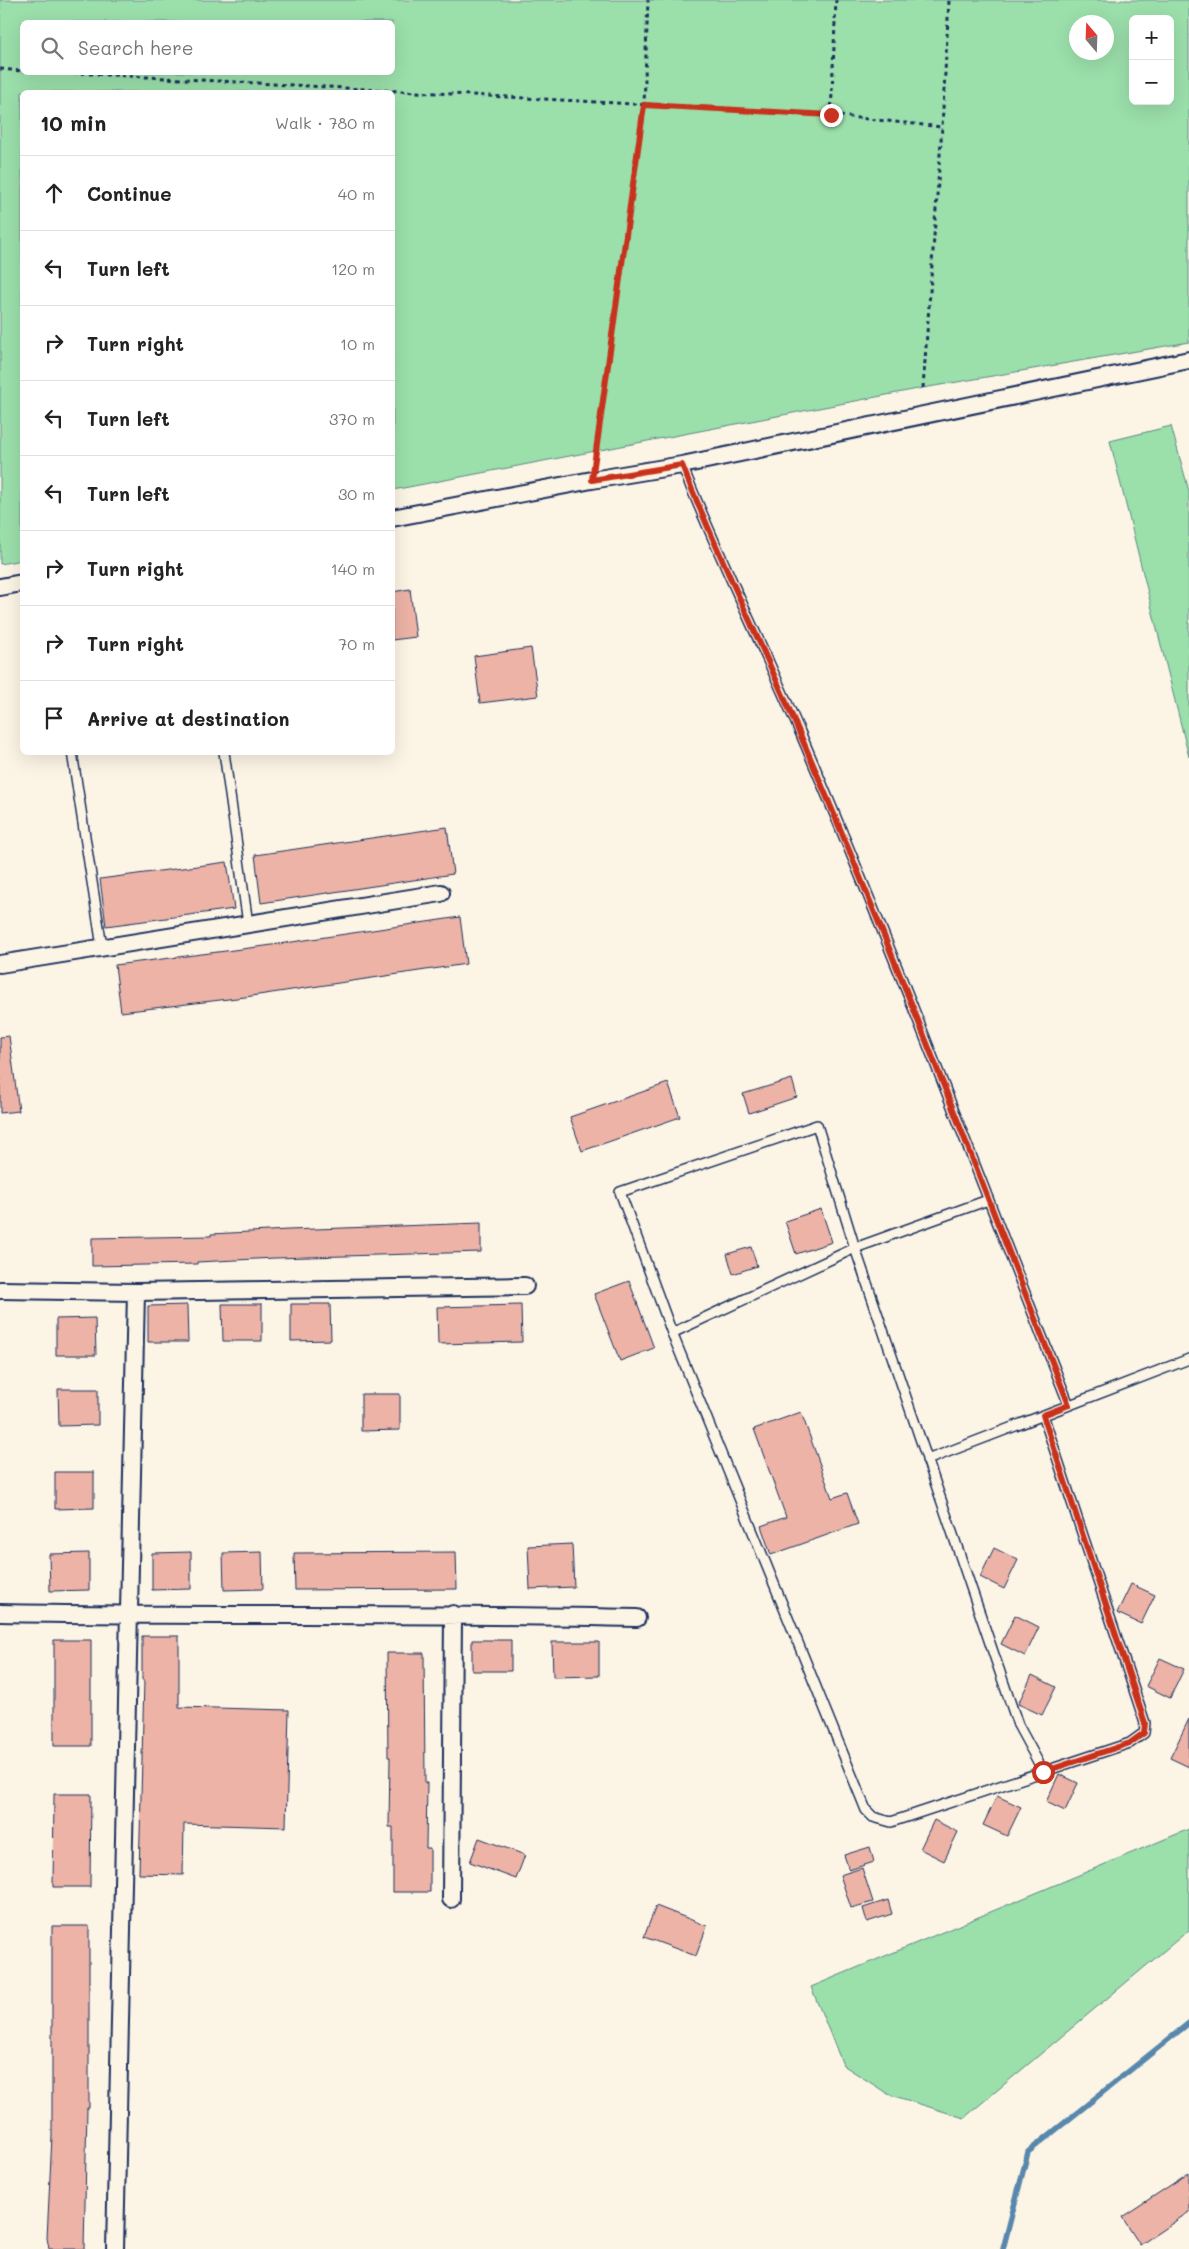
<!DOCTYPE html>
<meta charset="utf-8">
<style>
body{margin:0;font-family:Mali,sans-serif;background:#f6f6f6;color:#222}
.controls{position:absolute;right:15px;top:15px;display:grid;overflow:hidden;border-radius:8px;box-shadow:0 5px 20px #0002}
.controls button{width:45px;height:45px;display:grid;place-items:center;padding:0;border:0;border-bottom:1px solid #e0e0e0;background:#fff;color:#222;font:25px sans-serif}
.compass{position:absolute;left:1069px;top:15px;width:45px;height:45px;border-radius:50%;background:#fff;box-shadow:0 5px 20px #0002;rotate:341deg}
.stop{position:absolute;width:15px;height:15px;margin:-11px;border:4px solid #c8321e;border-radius:50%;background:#fff}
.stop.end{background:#c8321e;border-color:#fff;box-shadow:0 1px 5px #0008}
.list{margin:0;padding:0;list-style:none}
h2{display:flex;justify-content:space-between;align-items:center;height:65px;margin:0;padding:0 20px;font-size:21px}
h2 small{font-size:16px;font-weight:400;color:#767676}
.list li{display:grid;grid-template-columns:32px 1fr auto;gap:15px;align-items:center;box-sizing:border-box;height:75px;padding:0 20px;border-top:1px solid #e0e0e0}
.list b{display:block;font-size:19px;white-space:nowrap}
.list em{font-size:16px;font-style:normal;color:#767676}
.icon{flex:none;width:28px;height:28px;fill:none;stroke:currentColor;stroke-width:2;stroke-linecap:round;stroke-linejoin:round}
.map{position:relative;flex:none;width:1189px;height:2249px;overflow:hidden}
.search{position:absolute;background:#fff;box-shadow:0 5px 20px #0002;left:20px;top:20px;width:375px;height:55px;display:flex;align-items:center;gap:12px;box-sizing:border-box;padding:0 18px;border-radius:8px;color:#767676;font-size:19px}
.panel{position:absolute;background:#fff;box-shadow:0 5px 20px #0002;left:20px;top:90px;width:375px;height:665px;border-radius:8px}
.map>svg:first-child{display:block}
</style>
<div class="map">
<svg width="1189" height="2249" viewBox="0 0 1189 2249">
<rect width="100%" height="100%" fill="#fcf5e5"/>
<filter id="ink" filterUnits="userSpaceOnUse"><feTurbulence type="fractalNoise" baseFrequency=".02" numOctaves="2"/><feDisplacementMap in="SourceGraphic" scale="10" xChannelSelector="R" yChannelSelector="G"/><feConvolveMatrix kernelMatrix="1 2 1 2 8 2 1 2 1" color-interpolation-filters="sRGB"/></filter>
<g filter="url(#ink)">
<path fill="#9bdfab" stroke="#5b8784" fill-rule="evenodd" d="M0,0H1189V342L923,388L393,490L392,92H22V560L0,564ZM1133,19H1170V101H1133ZM22,22H392V72H22ZM1076,22H1106V52H1076Z
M1171,426L1189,491V757L1110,441Z
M1189,1829V1930L964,2118L888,2094L843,2065L811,1987Z"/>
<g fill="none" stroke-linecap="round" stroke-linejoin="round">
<path stroke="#5887ad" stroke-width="5.5" d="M1003,2249L1028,2152L1189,2023"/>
</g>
<path fill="#ecb3a6" stroke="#1b2f5e" d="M410,589L416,637L392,640V592Z
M531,648L538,696L480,703L474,656Z
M447,827L453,874L261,903L255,855Z
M227,862L234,909L106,926L100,879Z
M460,917L466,964L245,997L121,1012L115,965L265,946Z
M9,1036L19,1111L0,1113V1037Z
M792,1079L797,1097L749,1113L743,1094Z
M668,1083L680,1117L582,1151L570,1117Z
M821,1209L832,1242L796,1254L785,1221Z
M481,1223V1252L275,1258L197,1262V1264L92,1266V1238L211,1236V1234L288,1230Z
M751,1247L757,1266L733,1274L727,1254Z
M629,1281L654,1348L620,1361L594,1294Z
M222,1304H262V1341H223Z
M291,1304H330L331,1340L291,1341Z
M187,1305L188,1342H148V1306Z
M521,1305L522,1342L438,1344L437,1307Z
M95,1318L96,1355H56V1319Z
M58,1389H98V1425L59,1426Z
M361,1394H400V1430L361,1431Z
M801,1412L832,1498L847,1493L858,1524L771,1555L761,1526L786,1517L754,1429Z
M55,1472H94V1508L55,1509Z
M572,1544L574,1587L530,1589L528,1546Z
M994,1548L1018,1560L1004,1589L980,1577Z
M191,1552V1589L152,1590V1553Z
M262,1552L263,1589L224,1590L223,1553Z
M456,1552L457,1589L295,1590L294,1553Z
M89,1553V1590L50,1591L49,1554Z
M1131,1584L1155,1595L1141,1624L1117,1613Z
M1015,1615L1039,1627L1025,1656L1001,1644Z
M142,1636H179V1707L289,1710L286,1827L184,1824L183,1875L139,1874L144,1680H142Z
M54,1640H91V1746H54Z
M472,1640H511V1671H472Z
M552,1642H599V1676L553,1677Z
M387,1653H424L425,1783H427L426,1848H430V1892H393V1827H389L390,1757H388Z
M1160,1658L1184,1669L1170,1698L1146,1686Z
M1032,1675L1056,1687L1042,1715L1018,1704Z
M1189,1719V1767L1170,1758Z
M1059,1774L1078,1783L1065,1811L1046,1802Z
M54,1794H91L90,1887H53Z
M997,1796L1021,1807L1007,1836L983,1825Z
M934,1820L958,1832L944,1861L920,1849Z
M479,1838L525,1855L516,1879L470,1862Z
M870,1847L874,1862L849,1870L844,1855Z
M862,1868L873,1902L851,1908L840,1875Z
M888,1900L892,1914L867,1922L863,1908Z
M656,1906L707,1926L696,1956L644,1937Z
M52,1926H89V2108H87L84,2249H49L47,2238L52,2136Z
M1189,2173V2212L1140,2245L1122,2217Z"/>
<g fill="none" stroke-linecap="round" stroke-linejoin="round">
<g stroke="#1b2f5e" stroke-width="12">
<path id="lane" d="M682,465C718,556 761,642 800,732C895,954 980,1180 1069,1405
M72,752L102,947
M224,752L248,924
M817,1125L855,1248L672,1333L620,1192Z
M988,1200L855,1248L1018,1725L1043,1771
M672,1333L866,1810L873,1817L891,1822L1130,1743L1144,1733L1145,1723L1043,1415
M927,1460L1189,1359"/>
</g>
<g stroke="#1b2f5e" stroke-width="20">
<path id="street" d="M392,518L592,480L682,465L1189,360
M0,587L22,583
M0,964L441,893
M0,1290L136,1292L525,1286
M0,1613C212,1617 424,1613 637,1618
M451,1899L453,1614
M115,2249L136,1292"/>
</g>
<path stroke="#1b2f5e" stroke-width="3" stroke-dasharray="4 4" stroke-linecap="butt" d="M0,69L22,71
M57,72L831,115L942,127
M831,115L836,0
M923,388L942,127L949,0
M594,463L644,105L648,0"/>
<use href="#lane" stroke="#fcf5e5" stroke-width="9"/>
<use href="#street" stroke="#fcf5e5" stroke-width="16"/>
</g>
</g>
<g fill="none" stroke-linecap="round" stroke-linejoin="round" filter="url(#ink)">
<path stroke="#c8321e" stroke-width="6" d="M831,115L644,105L592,480L682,465C718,556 761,642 799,732C895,954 980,1180 1069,1405L1043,1415L1145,1723L1144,1733L1130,1743L1043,1772"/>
</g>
</svg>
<div class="controls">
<button>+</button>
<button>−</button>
</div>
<svg class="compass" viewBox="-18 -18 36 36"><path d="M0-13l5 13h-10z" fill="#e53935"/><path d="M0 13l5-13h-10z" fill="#767676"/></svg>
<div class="stop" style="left:1043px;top:1772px"></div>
<div class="stop end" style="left:831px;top:115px"></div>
<div class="search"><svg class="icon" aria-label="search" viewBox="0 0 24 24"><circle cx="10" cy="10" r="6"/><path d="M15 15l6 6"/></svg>Search here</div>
<section class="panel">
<h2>10 min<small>Walk · 780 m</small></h2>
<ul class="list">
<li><svg class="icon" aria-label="ahead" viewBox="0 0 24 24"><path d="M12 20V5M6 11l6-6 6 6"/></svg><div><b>Continue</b></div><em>40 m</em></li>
<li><svg class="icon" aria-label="left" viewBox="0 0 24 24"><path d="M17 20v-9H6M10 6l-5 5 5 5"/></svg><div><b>Turn left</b></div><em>120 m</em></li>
<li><svg class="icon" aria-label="right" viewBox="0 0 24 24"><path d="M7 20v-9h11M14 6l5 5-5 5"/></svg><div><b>Turn right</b></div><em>10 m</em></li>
<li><svg class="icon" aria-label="left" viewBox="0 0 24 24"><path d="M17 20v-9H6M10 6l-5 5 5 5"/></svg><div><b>Turn left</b></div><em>370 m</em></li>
<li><svg class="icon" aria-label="left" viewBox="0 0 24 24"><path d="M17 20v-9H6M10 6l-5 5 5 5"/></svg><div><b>Turn left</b></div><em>30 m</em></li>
<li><svg class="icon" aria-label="right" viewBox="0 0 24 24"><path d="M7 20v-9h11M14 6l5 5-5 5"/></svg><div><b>Turn right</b></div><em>140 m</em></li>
<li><svg class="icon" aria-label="right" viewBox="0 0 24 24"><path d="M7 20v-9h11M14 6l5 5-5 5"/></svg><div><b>Turn right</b></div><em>70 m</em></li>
<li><svg class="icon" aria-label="arrive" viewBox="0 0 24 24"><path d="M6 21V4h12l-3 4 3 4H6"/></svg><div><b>Arrive at destination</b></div></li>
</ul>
</section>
</div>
